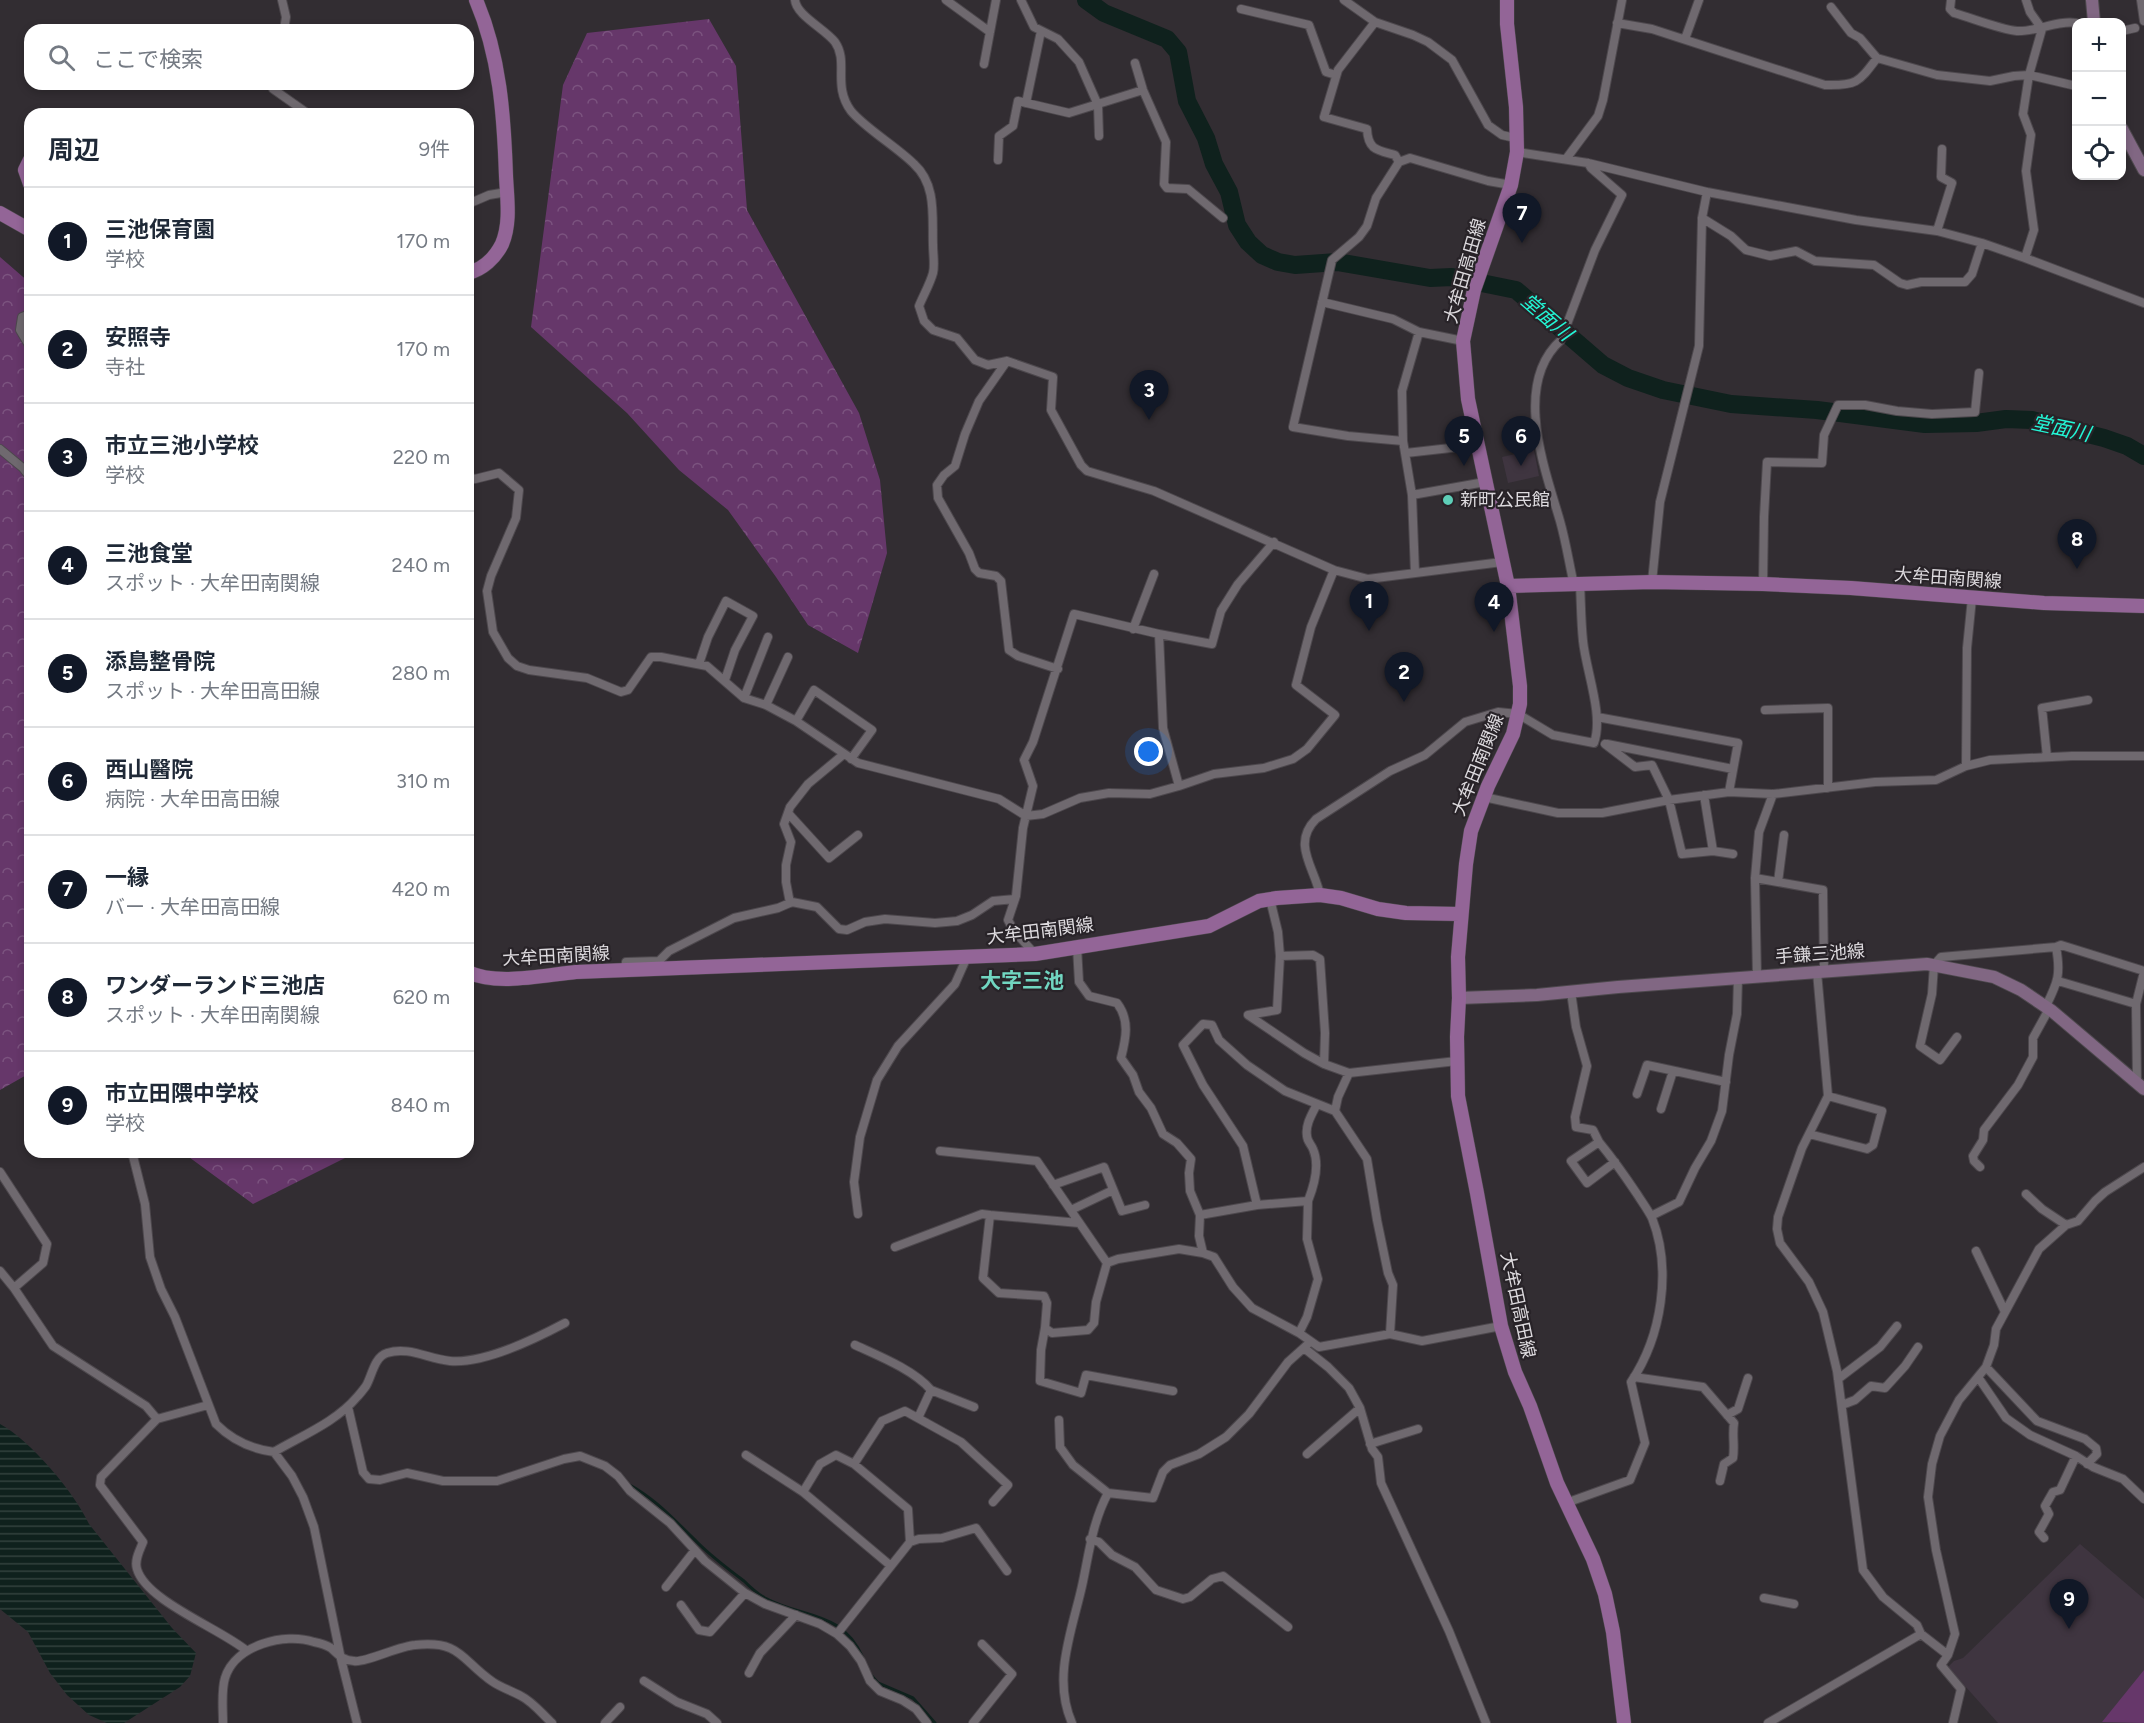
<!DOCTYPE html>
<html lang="ja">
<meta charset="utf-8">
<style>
body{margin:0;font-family:Figtree,"Noto Sans JP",sans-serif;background:#f2f2f3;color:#1f2937}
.controls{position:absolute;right:18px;top:18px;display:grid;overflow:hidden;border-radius:12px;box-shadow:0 3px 9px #0003}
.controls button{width:54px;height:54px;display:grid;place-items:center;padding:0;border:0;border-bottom:2px solid #e0e1e3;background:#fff;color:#1f2937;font:30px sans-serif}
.you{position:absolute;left:1149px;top:752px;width:21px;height:21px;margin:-15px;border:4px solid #fff;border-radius:50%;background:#1a73e8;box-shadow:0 0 0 9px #1a73e833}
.badge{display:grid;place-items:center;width:39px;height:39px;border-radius:50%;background:#111827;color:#fff;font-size:20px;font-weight:700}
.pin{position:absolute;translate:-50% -50px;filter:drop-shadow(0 2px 3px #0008)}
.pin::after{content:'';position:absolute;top:32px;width:21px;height:18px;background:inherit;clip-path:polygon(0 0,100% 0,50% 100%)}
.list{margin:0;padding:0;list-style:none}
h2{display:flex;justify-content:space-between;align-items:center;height:78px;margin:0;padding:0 24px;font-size:26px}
h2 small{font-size:20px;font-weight:400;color:#747a83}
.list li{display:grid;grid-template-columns:39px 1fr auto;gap:18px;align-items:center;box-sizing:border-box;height:108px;padding:0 24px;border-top:2px solid #e0e1e3}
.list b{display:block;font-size:22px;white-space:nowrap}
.list p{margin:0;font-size:20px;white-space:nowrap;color:#747a83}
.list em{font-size:20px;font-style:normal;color:#747a83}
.icon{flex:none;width:33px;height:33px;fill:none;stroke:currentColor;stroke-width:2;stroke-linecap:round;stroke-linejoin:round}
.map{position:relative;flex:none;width:2144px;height:1723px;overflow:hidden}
.search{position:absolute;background:#fff;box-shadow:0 3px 9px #0003;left:24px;top:24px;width:450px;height:66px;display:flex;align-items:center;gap:15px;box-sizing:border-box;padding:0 21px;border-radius:18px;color:#747a83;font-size:22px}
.panel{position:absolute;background:#fff;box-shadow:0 3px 9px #0003;left:24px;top:108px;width:450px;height:1050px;border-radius:18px}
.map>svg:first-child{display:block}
</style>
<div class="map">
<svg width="2144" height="1723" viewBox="0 0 2144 1723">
<defs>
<pattern id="forest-crowns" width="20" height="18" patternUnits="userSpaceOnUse" patternTransform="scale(1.5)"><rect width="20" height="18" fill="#66376a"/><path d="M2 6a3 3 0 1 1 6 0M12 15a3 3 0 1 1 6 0" fill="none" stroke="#7b537f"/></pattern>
<pattern id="water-rules" width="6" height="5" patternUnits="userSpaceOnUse" patternTransform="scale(1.5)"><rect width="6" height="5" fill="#0f211d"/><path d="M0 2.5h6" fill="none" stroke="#32413d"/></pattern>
</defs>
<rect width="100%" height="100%" fill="#322d32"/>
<path fill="#3f3540" d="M1534,450L1539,476L1508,483L1502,457Z
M2080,1544L2144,1599V1723H1998L1948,1667L1954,1661L1963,1658Z"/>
<path fill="url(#forest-crowns)" d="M709,19L736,66L747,210L859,413L880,480L887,553L858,653L808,625L776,577L728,510L679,470L627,413L531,327L563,85L587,33Z
M0,257L30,283V1073L0,1090Z
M182,1152H357L253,1204Z"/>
<path fill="#66376a" d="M2144,1670V1723L2102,1722Z"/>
<path fill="url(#water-rules)" d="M0,1424C31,1441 74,1492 89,1524L172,1628L196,1653L190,1676L180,1687L124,1723H107L89,1715L67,1695L50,1673L28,1632L0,1609Z"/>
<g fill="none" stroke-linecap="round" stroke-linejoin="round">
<path stroke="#0f211d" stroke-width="3" d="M628,1484C656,1499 675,1521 698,1543C712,1557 728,1569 744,1581C750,1587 758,1594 765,1598C804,1619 842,1610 863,1658
M871,1675L878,1683L913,1698L935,1723"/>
<path stroke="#0f211d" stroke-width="18" d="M1086,0L1104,13L1167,39L1178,52L1187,101L1206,138L1214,164L1229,192L1237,225L1248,242L1262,255L1278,262L1295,265L1337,262L1430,278L1452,277L1516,290L1603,365L1628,378L1663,390L1731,404L1817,410L1925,424L1976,423L2006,419L2032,420L2104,438L2127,446L2144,456"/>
<g stroke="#4d484d" stroke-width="10">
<path id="street" d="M282,0L286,17L284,30
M795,0C796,15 825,29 835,42C849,62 832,85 851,111C865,128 897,147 914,164C937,185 932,217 933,245C933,254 935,265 933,273C930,284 923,296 919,306L924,321L933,330L957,338L975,360L988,365L1007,361L1053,377L1051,410L1081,465L1087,471L1154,491L1334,570L1368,579L1502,562
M946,0L990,32
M1021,0L1034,27L1058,39L1079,62L1098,105L1099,136
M1344,0L1375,22L1413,35L1428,42L1452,60L1488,125L1502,135L1515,138
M1951,0L1950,9L1954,13C1972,18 1999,29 2017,31C2037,32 2057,20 2076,23
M2141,0L2144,21
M1831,7L1851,33L1860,38L1877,58L1937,75L1990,81L2014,76L2029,75L2076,86
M1241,9L1309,25L1326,72L1336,75
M1375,22L1338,70L1324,117L1367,129C1368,150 1377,150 1395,155L1399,162
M1617,23L1652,29L1825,85C1857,86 1859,82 1877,58
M2122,31L2135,28
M1685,39L1699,0
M1135,63L1143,90L1166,142L1164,184L1167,188L1188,189L1223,218
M984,64L996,0
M272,84L273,89L307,113L312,114
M1026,103L1041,31
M1517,152L1588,163L1707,192L1856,220L1937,231L1982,243L2025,258L2144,303
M1566,159L1598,116L1603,100L1622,0
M998,160L999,136L1013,126L1018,101L1069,113L1143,90
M468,204L489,195L507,192
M1702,218L1731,236L1746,250L1770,256L1796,251L1815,261L1874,265L1900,283L1907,285L1921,282H1965L1972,274L1982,243
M1937,231L1952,183L1941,177L1942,149
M2025,258L2034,230L2026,171L2031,135L2023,114L2029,75L2042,29L2030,12L2026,0
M1322,302L1393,319L1419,332L1463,341
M30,314L22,317L20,330L30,347
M1007,361L979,401L965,434L955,466L944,475L937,485L938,498L969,553L975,569L979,573L996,576L1001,581L1009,650L1018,656L1058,669
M1403,441L1348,436L1293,427L1332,260L1359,237L1367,226L1376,198L1399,162L1410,158L1488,181L1511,185
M0,449L23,468L30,477
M1406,453L1477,445
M468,477L475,479L499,473L519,490L516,518L491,576L487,591L493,632L508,658L517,666L529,670L587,678L621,692L628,690L651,657H661L707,666L744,698L766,705L796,721L858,763L999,799L1026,816L1043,814L1080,798L1109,793L1150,794L1179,786
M1412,495L1485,482
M1415,573L1412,495L1403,441L1402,391L1419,332
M1652,582L1660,502L1699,346L1702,218L1707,192
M1763,584L1764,517L1767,462L1822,463L1824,435L1838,405H1865L1897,411L1932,414L1975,412L1979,373
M1574,585C1569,563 1566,542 1560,521C1545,469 1512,384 1561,340L1595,250L1622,195L1591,168L1588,163
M1133,629L1154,574
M1159,634L1212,644L1221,611L1238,584L1274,542
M699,664L708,637L726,601L753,616L735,650L725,680
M744,698L768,637
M766,705L788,657
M1765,710L1828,708V788
M1597,717L1738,743L1729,792L1773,794L1875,782L1936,780L1966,766L1990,760L2072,756H2144
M796,721L814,690L872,730L851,759
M1605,744L1635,767L1652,765L1669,800L1682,854L1713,851L1733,854
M1607,744L1733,769
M2047,757L2042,708L2088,700
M1966,766L1967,648L1972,598
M1704,795L1713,851
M1484,797L1558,813H1602L1669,800L1729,792
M788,813L829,858L858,835
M1755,878L1823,890L1824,971
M1778,882L1784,835
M1320,895C1315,868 1291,844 1316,819L1390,771L1425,755L1465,722L1498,712L1518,714L1553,735L1594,743C1604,715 1586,671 1583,641C1581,622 1581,603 1580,584
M1270,899L1278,932L1280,956L1313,955L1320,959L1325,1033L1324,1064L1349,1073L1338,1097L1335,1111
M790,903L786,882V865L791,842L784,824L790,807L808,784L844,754
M1077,947L1079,982L1089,996L1117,1003C1130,1020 1126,1038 1121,1058L1133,1075L1139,1092L1151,1108L1163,1134L1177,1143L1191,1159L1189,1173L1190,1191L1200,1215L1199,1236L1203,1253
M1035,954L1014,931L1008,920L1016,896L1023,828L1033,786L1024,760L1033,742L1074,614L1159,634L1163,728L1179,786L1214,774L1264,768L1293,759L1307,749L1335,715L1296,685L1311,627L1334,570
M1280,956L1277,1010L1248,1015L1304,1053L1324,1064
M625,970L626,962L659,961L669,951L734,918L778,908L792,902L817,907L839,929L847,930L865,922L885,919L935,923L957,921L972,915L993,901L1015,899
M1817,972L1828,1096L1802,1148L1778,1217L1777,1229L1780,1243L1809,1282L1823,1312L1837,1371L1863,1570L1883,1597L1917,1625L1921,1634L1948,1655
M1757,977L1755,878L1759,832L1773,794
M2058,981L2136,1004
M1571,992L1576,1027L1587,1066L1575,1117L1576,1127L1593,1130L1599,1142
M2046,1006C2058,982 2061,974 2056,947
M1957,1037L1940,1060L1920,1046L1932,994L1934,965L1941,957L2056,947L2061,945L2144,971
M1349,1073L1457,1061
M2137,1082L2136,1004L2144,972
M1637,1094L1647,1065L1726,1082
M1661,1109L1673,1071
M1809,1134L1867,1149L1873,1145L1882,1111L1828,1096
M940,1151L1037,1161L1107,1263
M132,1152L145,1204L150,1257L161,1289L175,1317L216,1424C232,1440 251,1449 274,1452C301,1436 336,1422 357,1397C360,1394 363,1390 366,1386C372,1376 374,1357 387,1353C409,1346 428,1359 450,1361C484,1364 535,1339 565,1323
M1980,1167L1974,1161L1973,1156L1983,1140L1984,1130L2018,1085L2033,1057V1038L2049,1009
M0,1172L47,1244L43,1263L14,1288
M1053,1185L1104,1167L1122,1211L1145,1205
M2026,1194L2042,1209L2066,1225
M1308,1201C1314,1186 1320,1165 1313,1149C1311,1144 1307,1141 1307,1136C1305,1125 1312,1114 1317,1104
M1257,1205L1308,1201L1307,1239L1318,1279L1307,1317L1299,1333
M1071,1210L1113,1190
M858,1214L854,1182L860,1137L877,1080L898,1046L955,984L967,957
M1200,1215L1257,1205L1243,1146L1203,1085L1183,1045L1203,1024L1212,1025L1219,1040L1247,1065L1285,1091L1335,1111L1367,1159L1377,1220L1388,1273L1393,1285L1390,1334
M1651,1216L1679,1202L1695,1168L1711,1141L1722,1111L1729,1055L1737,1014L1738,978
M1079,1223L990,1215L983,1278L999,1293L1044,1296L1047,1303L1045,1328L1052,1333L1088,1330L1094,1323L1096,1302L1107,1263L1118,1259L1179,1249L1203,1253L1214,1257L1233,1287L1252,1308L1299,1333L1319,1347L1390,1334L1422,1341L1501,1326
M895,1247L982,1214L990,1215
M1976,1251L2005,1312
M0,1271L14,1288L53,1346L146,1406L157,1419
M1045,1328L1041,1350L1040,1381L1081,1393L1086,1375L1173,1391
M855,1345C879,1356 914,1370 931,1390
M1304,1348L1328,1367L1349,1388L1360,1408L1372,1449L1378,1457L1381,1483L1449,1631L1486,1723
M1986,1367L2037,1421L2085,1439L2096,1448L2097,1454L2087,1464
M1634,1377L1703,1387L1734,1423C1732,1435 1735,1446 1733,1458L1724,1464L1720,1481
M1978,1377L2006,1418L2030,1435L2076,1456L2093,1467L2123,1479L2144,1499
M1838,1379L1880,1347L1897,1326
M208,1405L157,1419L101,1477L100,1485L143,1542C140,1550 134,1560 137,1569C146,1601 221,1629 247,1651
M1842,1405L1855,1400L1871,1386L1885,1388L1905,1366L1918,1347
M348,1407L363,1472L369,1479L380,1480L407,1473L443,1481H497L564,1459L580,1456L605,1466L618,1476L630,1491L670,1523L705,1561L745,1593L765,1604L820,1624L837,1634L850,1646L861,1661L870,1681L880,1691L902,1700L916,1709L927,1723
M1727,1415L1738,1409L1748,1378
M918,1418L931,1390L974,1407
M1059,1420L1060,1447L1073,1465L1108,1493L1153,1498L1163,1472L1170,1465L1199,1454L1226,1437L1249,1414L1288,1362L1307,1345
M1370,1444L1418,1429
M274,1452L292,1476L303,1497L314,1527L341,1659L357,1723
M1307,1454L1360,1408
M746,1455L803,1492L891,1566
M803,1492L820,1464L836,1455L854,1464L882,1421L905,1411L961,1442L1008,1485L993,1502
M1566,1503L1630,1480L1645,1443L1631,1382C1662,1336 1672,1269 1652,1218C1648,1210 1642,1202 1637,1194C1625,1176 1613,1159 1599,1142L1571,1161L1587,1183L1615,1162
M2044,1538L2039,1532L2049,1514L2045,1506L2053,1492L2060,1490L2076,1456
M1090,1539L1099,1542L1112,1555L1135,1567L1156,1590L1183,1599L1190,1597L1212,1579L1223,1576L1288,1627
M910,1542L919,1539L942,1538L976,1528L1007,1571
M666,1587L695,1550
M1764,1598L1794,1604
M681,1605L699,1630L710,1632L745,1593
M837,1634L910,1542L908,1509L854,1464
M749,1673L760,1653L796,1615
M644,1681L677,1702L707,1714L717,1723
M223,1723C223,1709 221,1691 225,1678C235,1645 285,1632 314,1642C319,1643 326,1645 331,1648C339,1655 342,1660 354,1661C365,1663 399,1646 415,1645C461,1640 461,1660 493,1682C502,1688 512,1691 521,1696C533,1702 542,1714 552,1723
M605,1723L620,1707
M973,1723L1012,1674L982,1644
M1072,1723C1052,1678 1072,1631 1082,1586C1089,1554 1092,1523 1108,1493
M1768,1723L1921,1634
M1953,1723L1961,1689L1941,1665L1948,1655L1955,1634L1936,1550L1928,1497L1932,1464L1940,1436L1959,1400L1986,1367L1994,1345L1996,1329L2039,1249L2066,1225L2078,1221L2095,1201L2105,1192L2144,1167"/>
</g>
<g stroke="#4d484d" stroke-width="14">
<path id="secondary" d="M2092,0L2094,22
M2122,129L2144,170
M1459,998L1537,995L1618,987L1927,964L1994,977L2021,990L2052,1011L2144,1089"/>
</g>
<g stroke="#4d484d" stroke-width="15">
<path id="primary" d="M1507,0V24L1516,107L1517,152L1511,185L1474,290L1463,341L1468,399L1508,586L1520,686V704L1513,734L1488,786L1471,831L1466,864L1458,957L1459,998L1457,1037L1458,1096L1477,1193L1501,1326L1515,1372L1530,1406L1557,1483L1593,1559L1605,1594L1613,1632L1624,1723
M30,160L25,170L30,184
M0,213L30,230
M468,273C483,269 495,258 502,244C511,223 507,198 506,176C504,116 500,56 476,0
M1508,586L1652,582L1763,584L1851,588L2044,603L2144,606
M468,972C497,986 544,975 576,972L1035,954L1209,926L1259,901L1277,898L1320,895L1341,898L1378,909L1406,913L1460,914"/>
</g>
<use href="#street" stroke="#6f696f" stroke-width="8"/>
<use href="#secondary" stroke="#816783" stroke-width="12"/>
<use href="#primary" stroke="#936597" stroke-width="14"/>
</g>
<circle fill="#5eceb8" stroke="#282328" stroke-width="2" cx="1448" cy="500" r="6"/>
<g text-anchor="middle" stroke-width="4.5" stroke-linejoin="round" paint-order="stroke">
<g font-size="18" fill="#dddade" stroke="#282328">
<text transform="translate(1465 271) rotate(-74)" y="6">大牟田高田線</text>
<text transform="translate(1948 578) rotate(4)" y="6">大牟田南関線</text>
<text transform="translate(1478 765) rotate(-68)" y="6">大牟田南関線</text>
<text transform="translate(1040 931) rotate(-7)" y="6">大牟田南関線</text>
<text transform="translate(1820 954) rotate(-4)" y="6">手鎌三池線</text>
<text transform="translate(556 956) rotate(-3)" y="6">大牟田南関線</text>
<text transform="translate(1518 1305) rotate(78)" y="6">大牟田高田線</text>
</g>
<g font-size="18" fill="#dddade" stroke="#282328" text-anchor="start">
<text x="1460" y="506">新町公民館</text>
</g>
<g font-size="20" font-style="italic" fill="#23f6d6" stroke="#282328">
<text transform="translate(1547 317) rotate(41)" y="7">堂面川</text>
<text transform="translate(2061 428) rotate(12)" y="7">堂面川</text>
</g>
<g font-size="21" font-weight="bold" fill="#71d6c1" stroke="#282328">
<text x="1022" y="988">大字三池</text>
</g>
</g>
</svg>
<div class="controls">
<button>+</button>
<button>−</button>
<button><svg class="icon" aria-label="locate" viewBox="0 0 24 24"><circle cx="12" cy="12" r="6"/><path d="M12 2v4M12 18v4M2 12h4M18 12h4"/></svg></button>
</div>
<div class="you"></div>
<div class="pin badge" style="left:1369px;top:631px">1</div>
<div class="pin badge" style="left:1404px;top:702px">2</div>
<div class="pin badge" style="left:1149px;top:420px">3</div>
<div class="pin badge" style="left:1494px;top:632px">4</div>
<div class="pin badge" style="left:1464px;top:466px">5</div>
<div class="pin badge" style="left:1521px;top:466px">6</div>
<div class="pin badge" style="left:1522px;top:243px">7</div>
<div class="pin badge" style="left:2077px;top:569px">8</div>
<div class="pin badge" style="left:2069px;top:1629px">9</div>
<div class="search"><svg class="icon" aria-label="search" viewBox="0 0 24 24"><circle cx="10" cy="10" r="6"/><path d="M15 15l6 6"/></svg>ここで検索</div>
<section class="panel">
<h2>周辺<small>9件</small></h2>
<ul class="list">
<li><span class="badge">1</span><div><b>三池保育園</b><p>学校</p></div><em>170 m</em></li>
<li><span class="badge">2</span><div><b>安照寺</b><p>寺社</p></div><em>170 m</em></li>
<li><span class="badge">3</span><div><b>市立三池小学校</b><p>学校</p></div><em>220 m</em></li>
<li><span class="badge">4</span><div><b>三池食堂</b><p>スポット · 大牟田南関線</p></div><em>240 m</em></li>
<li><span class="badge">5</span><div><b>添島整骨院</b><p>スポット · 大牟田高田線</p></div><em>280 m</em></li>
<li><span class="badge">6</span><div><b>西山醫院</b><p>病院 · 大牟田高田線</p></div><em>310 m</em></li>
<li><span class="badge">7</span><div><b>一縁</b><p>バー · 大牟田高田線</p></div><em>420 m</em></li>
<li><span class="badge">8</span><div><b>ワンダーランド三池店</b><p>スポット · 大牟田南関線</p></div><em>620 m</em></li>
<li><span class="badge">9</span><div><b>市立田隈中学校</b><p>学校</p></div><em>840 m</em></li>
</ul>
</section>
</div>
